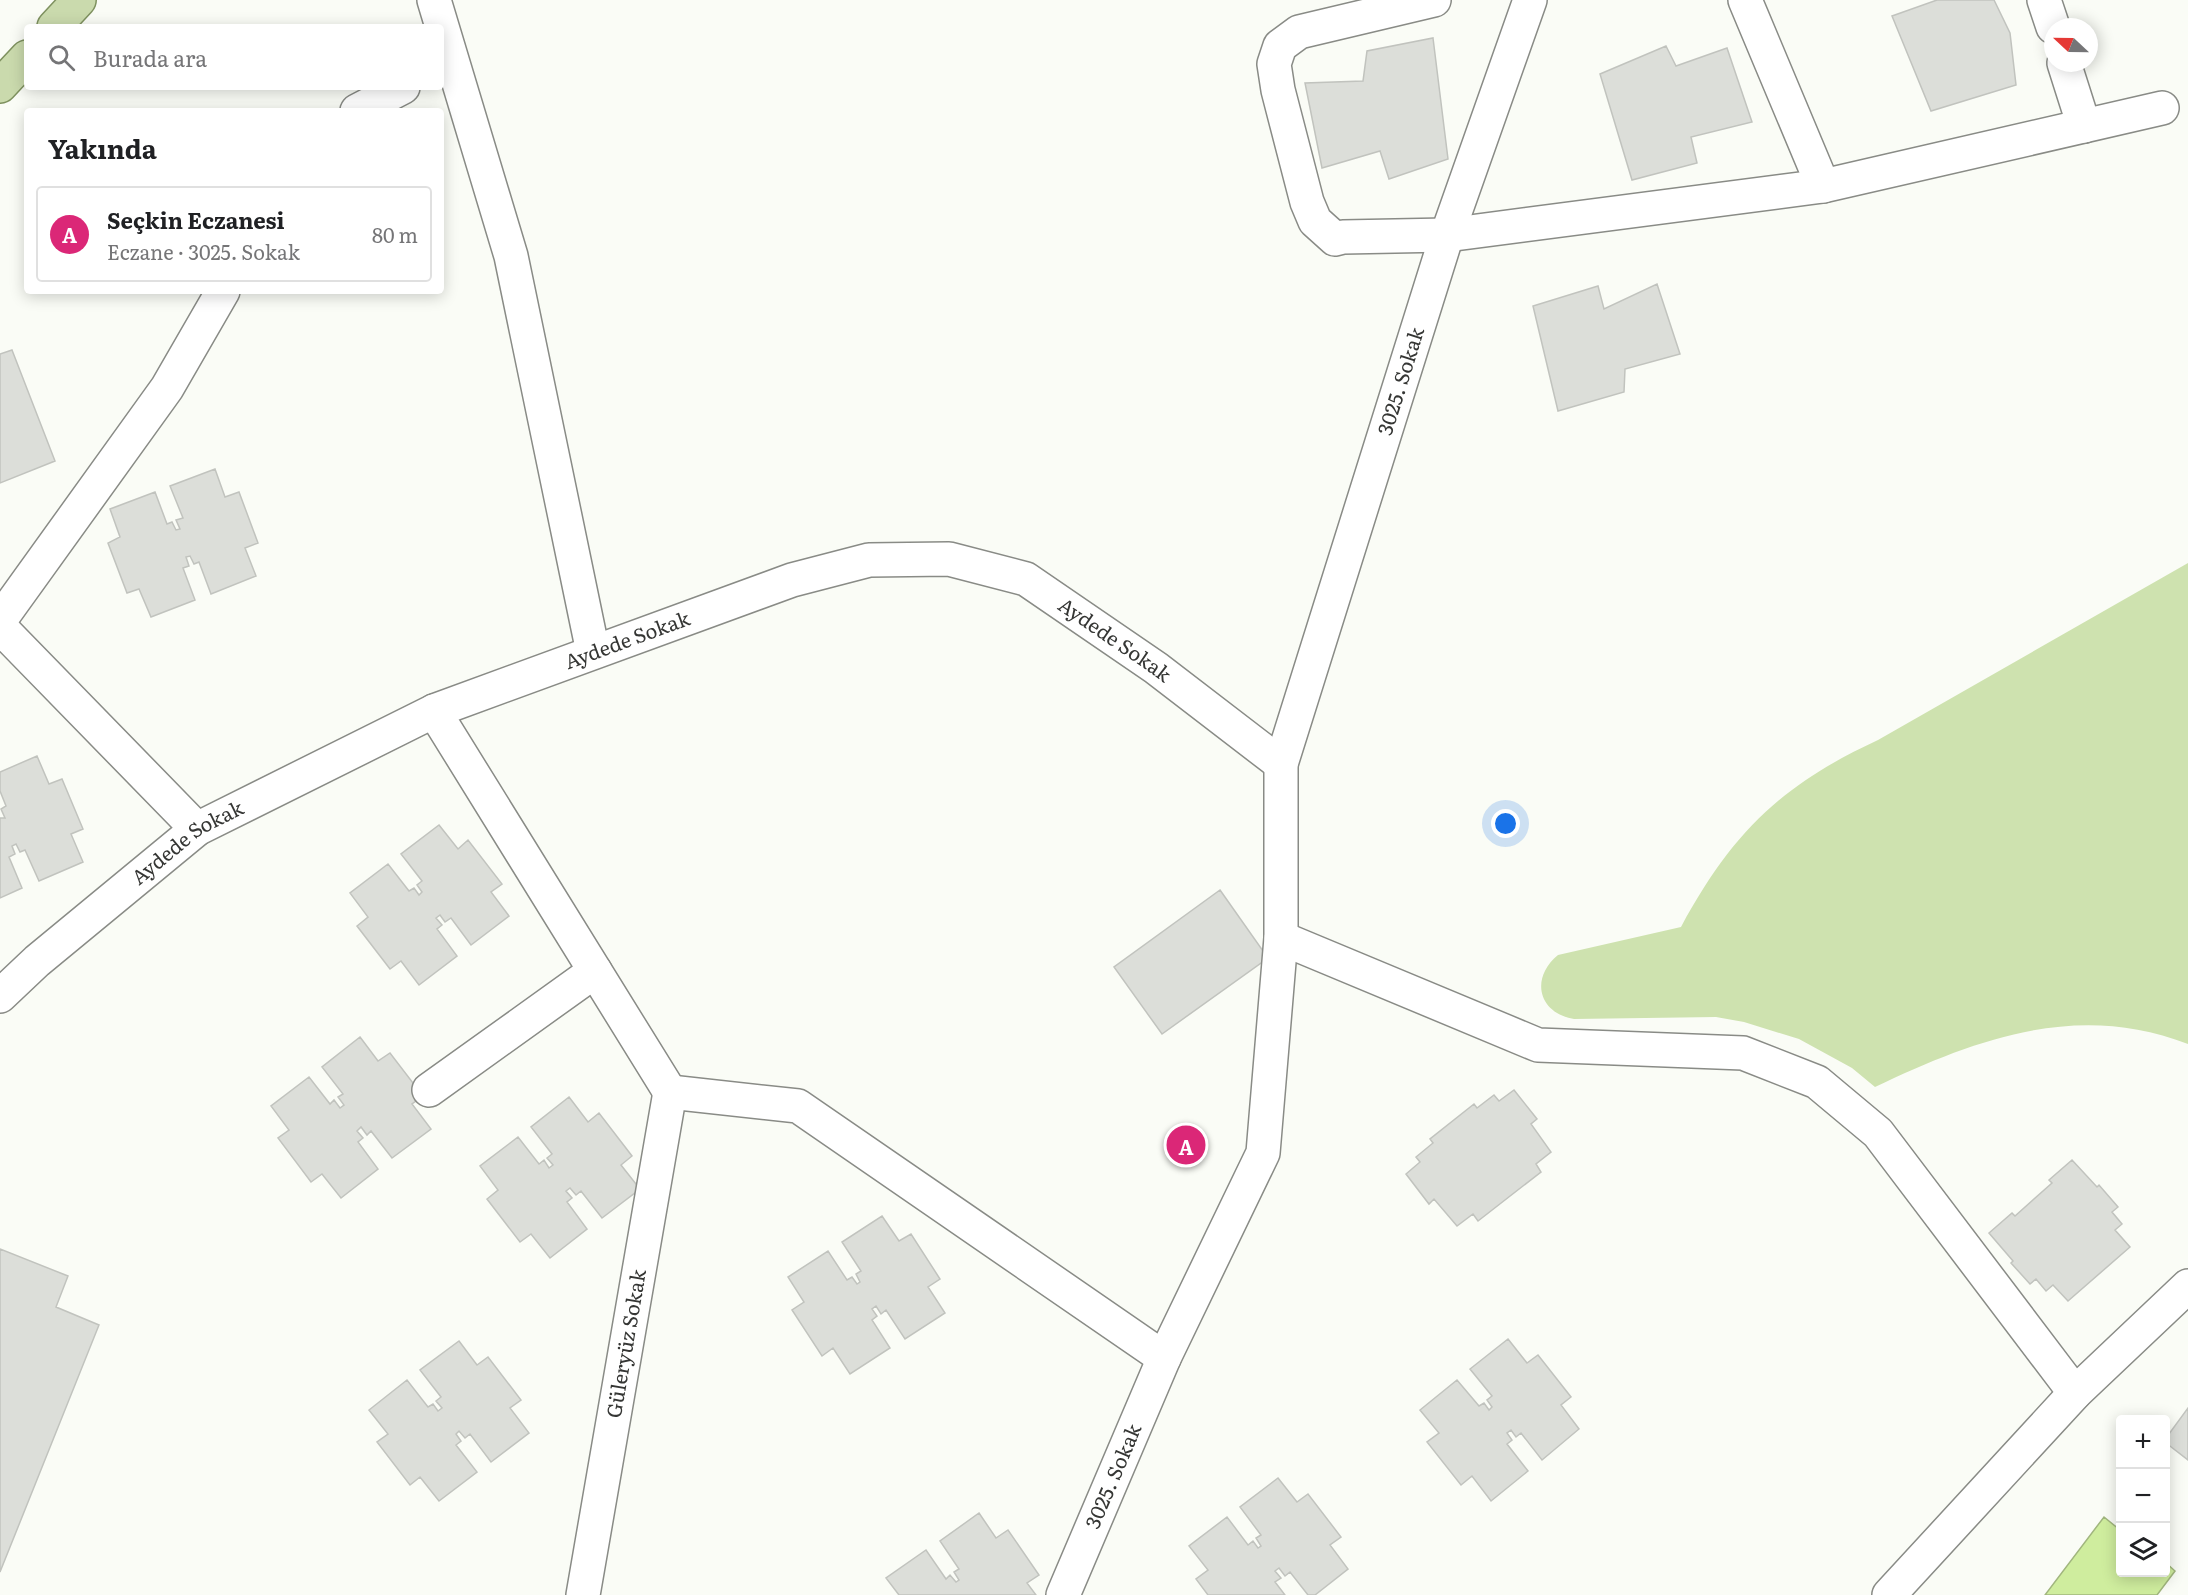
<!DOCTYPE html>
<html lang="tr">
<meta charset="utf-8">
<style>
body{margin:0;font-family:Literata,serif;background:#f2f2f2;color:#202124}
.controls{position:absolute;right:18px;bottom:18px;display:grid;overflow:hidden;border-radius:6px;box-shadow:0 3px 15px #0003}
.controls button{width:54px;height:54px;display:grid;place-items:center;padding:0;border:0;border-bottom:2px solid #e0e0e0;background:#fff;color:#202124;font:30px sans-serif}
.compass{position:absolute;left:2044px;top:18px;width:54px;height:54px;border-radius:50%;background:#fff;box-shadow:0 3px 15px #0003;rotate:292deg}
.you{position:absolute;left:1506px;top:824px;width:21px;height:21px;margin:-15px;border:4px solid #fff;border-radius:50%;background:#1a73e8;box-shadow:0 0 0 9px #1a73e833}
.badge{display:grid;place-items:center;width:39px;height:39px;border-radius:50%;background:#db2777;color:#fff;font-size:20px;font-weight:700}
.pin{position:absolute;translate:-50% -50%;border:3px solid #fff;box-shadow:0 2px 6px #0006}
.list{margin:0;padding:0;list-style:none}
h2{display:flex;justify-content:space-between;align-items:center;height:78px;margin:0;padding:0 24px;font-size:26px}
h2 small{font-size:20px;font-weight:400;color:#757577}
.list li{display:grid;grid-template-columns:39px 1fr auto;gap:18px;align-items:center;box-sizing:border-box;height:96px;margin:0 12px 12px;padding:0 12px;border:2px solid #e0e0e0;border-radius:6px}
.list b{display:block;font-size:22px;white-space:nowrap}
.list p{margin:0;font-size:20px;white-space:nowrap;color:#757577}
.list em{font-size:20px;font-style:normal;color:#757577}
.icon{flex:none;width:33px;height:33px;fill:none;stroke:currentColor;stroke-width:2;stroke-linecap:round;stroke-linejoin:round}
.map{position:relative;flex:none;width:2188px;height:1595px;overflow:hidden}
.search{position:absolute;background:#fff;box-shadow:0 3px 15px #0003;left:24px;top:24px;width:420px;height:66px;display:flex;align-items:center;gap:15px;box-sizing:border-box;padding:0 21px;border-radius:6px;color:#757577;font-size:22px}
.panel{position:absolute;background:#fff;box-shadow:0 3px 15px #0003;left:24px;top:108px;width:420px;height:186px;border-radius:6px}
.map>svg:first-child{display:block}
</style>
<div class="map">
<svg width="2188" height="1595" viewBox="0 0 2188 1595">
<rect width="100%" height="100%" fill="#fafcf6"/>
<path fill="#cee2af" d="M2188,563V1044C2077,1001 1976,1039 1875,1087L1852,1068L1799,1039L1744,1022L1716,1017L1574,1019C1538,1013 1530,978 1558,955L1681,927C1732,833 1781,785 1878,740Z"/>
<path fill="#cfed9e" stroke="#a1b67e" stroke-width="1.5" d="M2104,1517L2120,1530V1572H2166V1563L2175,1571L2157,1595H2045Z"/>
<path fill="#dcded9" stroke="#c1c3be" stroke-width="1.5" d="M1937,0H1994L2010,33L2016,85L1931,111L1892,16Z
M1433,38L1448,159L1389,179L1380,151L1322,168L1305,83L1363,81L1367,51Z
M1666,46L1676,66L1727,48L1752,122L1691,137L1697,163L1632,180L1600,74Z
M1657,284L1680,354L1625,369L1624,392L1558,411L1533,306L1598,286L1604,309Z
M12,350L55,461L0,483V354Z
M215,469L225,497L239,492L258,543L245,548L256,576L211,594L199,562L194,564L190,556L186,557L189,566L183,568L195,600L151,617L139,589L127,593L108,543L120,537L110,509L155,492L167,524L172,522L176,530L180,529L176,520L183,518L170,486Z
M37,756L49,784L62,779L83,829L71,834L83,862L39,881L25,850L20,852L16,844L12,846L15,854L9,857L22,888L0,898V818H5L1,809L6,806L0,791V772Z
M439,825L458,849L468,840L502,884L491,892L509,916L471,945L451,918L445,922L440,915L436,918L442,925L437,929L457,956L419,985L401,961L390,969L357,926L368,917L350,893L388,864L409,891L414,888L419,895L422,892L417,885L422,881L401,854Z
M1220,890L1268,958L1162,1034L1114,967Z
M360,1037L378,1061L390,1053L423,1096L412,1104L431,1129L392,1158L371,1131L367,1135L361,1127L357,1131L363,1138L358,1142L378,1169L341,1198L322,1174L311,1182L278,1138L289,1130L271,1106L309,1077L330,1104L334,1100L340,1108L344,1105L338,1097L343,1094L322,1067Z
M1514,1090L1537,1119L1531,1124L1551,1152L1536,1164L1541,1172L1478,1221L1473,1214L1457,1226L1434,1199L1429,1204L1406,1174L1420,1162L1416,1157L1433,1143L1430,1139L1474,1104L1477,1108L1494,1095L1499,1101Z
M569,1097L588,1122L599,1113L632,1156L621,1165L640,1189L602,1218L581,1191L576,1195L570,1188L566,1191L572,1198L567,1202L587,1229L550,1258L531,1234L520,1242L487,1199L498,1190L480,1166L518,1137L539,1164L544,1160L549,1168L553,1165L547,1158L552,1154L531,1127Z
M2072,1160L2097,1187L2099,1185L2118,1207L2112,1212L2122,1224L2115,1230L2130,1247L2068,1301L2053,1285L2046,1291L2036,1279L2030,1284L2011,1263L2013,1261L1989,1233L2012,1213L2015,1216L2052,1183L2049,1180Z
M882,1216L899,1241L911,1234L940,1279L928,1287L945,1313L905,1339L886,1310L881,1314L876,1306L872,1309L877,1316L872,1320L890,1348L850,1374L833,1348L822,1356L792,1310L804,1302L788,1277L828,1251L847,1280L852,1277L857,1284L860,1282L856,1274L861,1271L842,1242Z
M0,1249L68,1276L56,1307L99,1325L0,1572Z
M1508,1339L1527,1363L1538,1355L1571,1397L1561,1405L1579,1429L1542,1460L1521,1433L1516,1437L1511,1430L1507,1433L1512,1440L1507,1444L1528,1471L1491,1501L1472,1476L1461,1485L1427,1442L1439,1433L1420,1410L1457,1380L1479,1406L1484,1403L1489,1410L1492,1407L1487,1400L1492,1396L1470,1369Z
M459,1341L477,1365L488,1357L521,1400L510,1408L529,1433L491,1462L470,1434L465,1438L459,1431L456,1434L461,1441L456,1445L477,1472L439,1501L420,1477L410,1485L377,1442L388,1434L369,1410L407,1380L428,1407L433,1404L438,1411L442,1408L436,1401L441,1397L420,1370Z
M2188,1408V1460L2166,1443V1438Z
M1278,1478L1297,1502L1308,1494L1341,1537L1330,1545L1348,1569L1315,1595H1308L1290,1572L1285,1576L1279,1568L1275,1571L1281,1578L1275,1582L1285,1595H1208L1196,1579L1208,1570L1189,1546L1227,1517L1248,1545L1253,1541L1258,1548L1261,1546L1256,1538L1261,1535L1240,1507Z
M979,1513L996,1538L1008,1530L1039,1575L1027,1583L1036,1595H899L886,1578L926,1550L946,1579L950,1575L956,1582L959,1580L954,1572L959,1569L940,1541Z"/>
<g fill="none" stroke-linecap="round" stroke-linejoin="round">
<g stroke="#898b86" stroke-width="36">
<g id="minor">
<path d="M434,0L511,256L593,652"/>
<path d="M1434,0L1299,32L1280,46L1274,64L1278,90L1307,202L1315,221L1335,239L1343,237L1447,235L1823,186L2162,108"/>
<path d="M1745,0L1823,186"/>
<path d="M2044,0L2053,27"/>
<path d="M2064,63L2084,126"/>
<path d="M357,111L403,87"/>
<path d="M0,620L167,388L223,291"/>
<path d="M0,627L197,829"/>
<path d="M434,711L670,1092"/>
<path d="M1281,938L1538,1045L1743,1053L1817,1082L1878,1133L2075,1393"/>
<path id="s1" d="M0,996L37,961L197,829L434,711L792,580L869,560L949,559L1026,579L1156,668L1281,764"/>
<path d="M429,1090L595,971"/>
<path d="M670,1092L798,1106L1164,1358"/>
<path id="s2" d="M583,1595L670,1092"/>
<path id="s3" d="M1063,1595L1164,1358L1263,1153L1281,938V764L1447,235L1530,0"/>
<path d="M1889,1595L2075,1393L2188,1286"/>
</g>
</g>
<g stroke="#7e915f" stroke-width="36">
<path id="major" d="M54,27L79,0
M0,86L27,57"/>
</g>
<use href="#minor" stroke="#fff" stroke-width="33"/>
<use href="#major" stroke="#cadaad" stroke-width="33"/>
</g>
<g text-anchor="middle" stroke-width="6" stroke-linejoin="round" paint-order="stroke">
<g font-size="20" fill="#353634" stroke="#fafcf6">
<text dy="7" stroke="none"><textPath href="#s3" startOffset="1276">3025. Sokak</textPath></text>
<text dy="7" stroke="none"><textPath href="#s1" startOffset="729">Aydede Sokak</textPath></text>
<text dy="7" stroke="none"><textPath href="#s1" startOffset="1251">Aydede Sokak</textPath></text>
<text dy="7" stroke="none"><textPath href="#s1" startOffset="243">Aydede Sokak</textPath></text>
<text dy="7" stroke="none"><textPath href="#s2" startOffset="255">Güleryüz Sokak</textPath></text>
<text dy="7" stroke="none"><textPath href="#s3" startOffset="129">3025. Sokak</textPath></text>
</g>
</g>
</svg>
<div class="controls">
<button>+</button>
<button>−</button>
<button><svg class="icon" aria-label="layers" viewBox="0 0 24 24"><path d="M12 4l9 5-9 5-9-5zM3 14l9 5 9-5"/></svg></button>
</div>
<svg class="compass" viewBox="-18 -18 36 36"><path d="M0-13l5 13h-10z" fill="#e53935"/><path d="M0 13l5-13h-10z" fill="#757577"/></svg>
<div class="you"></div>
<div class="pin badge" style="left:1186px;top:1145px">A</div>
<div class="search"><svg class="icon" aria-label="search" viewBox="0 0 24 24"><circle cx="10" cy="10" r="6"/><path d="M15 15l6 6"/></svg>Burada ara</div>
<section class="panel">
<h2>Yakında<small></small></h2>
<ul class="list">
<li><span class="badge">A</span><div><b>Seçkin Eczanesi</b><p>Eczane · 3025. Sokak</p></div><em>80 m</em></li>
</ul>
</section>
</div>
